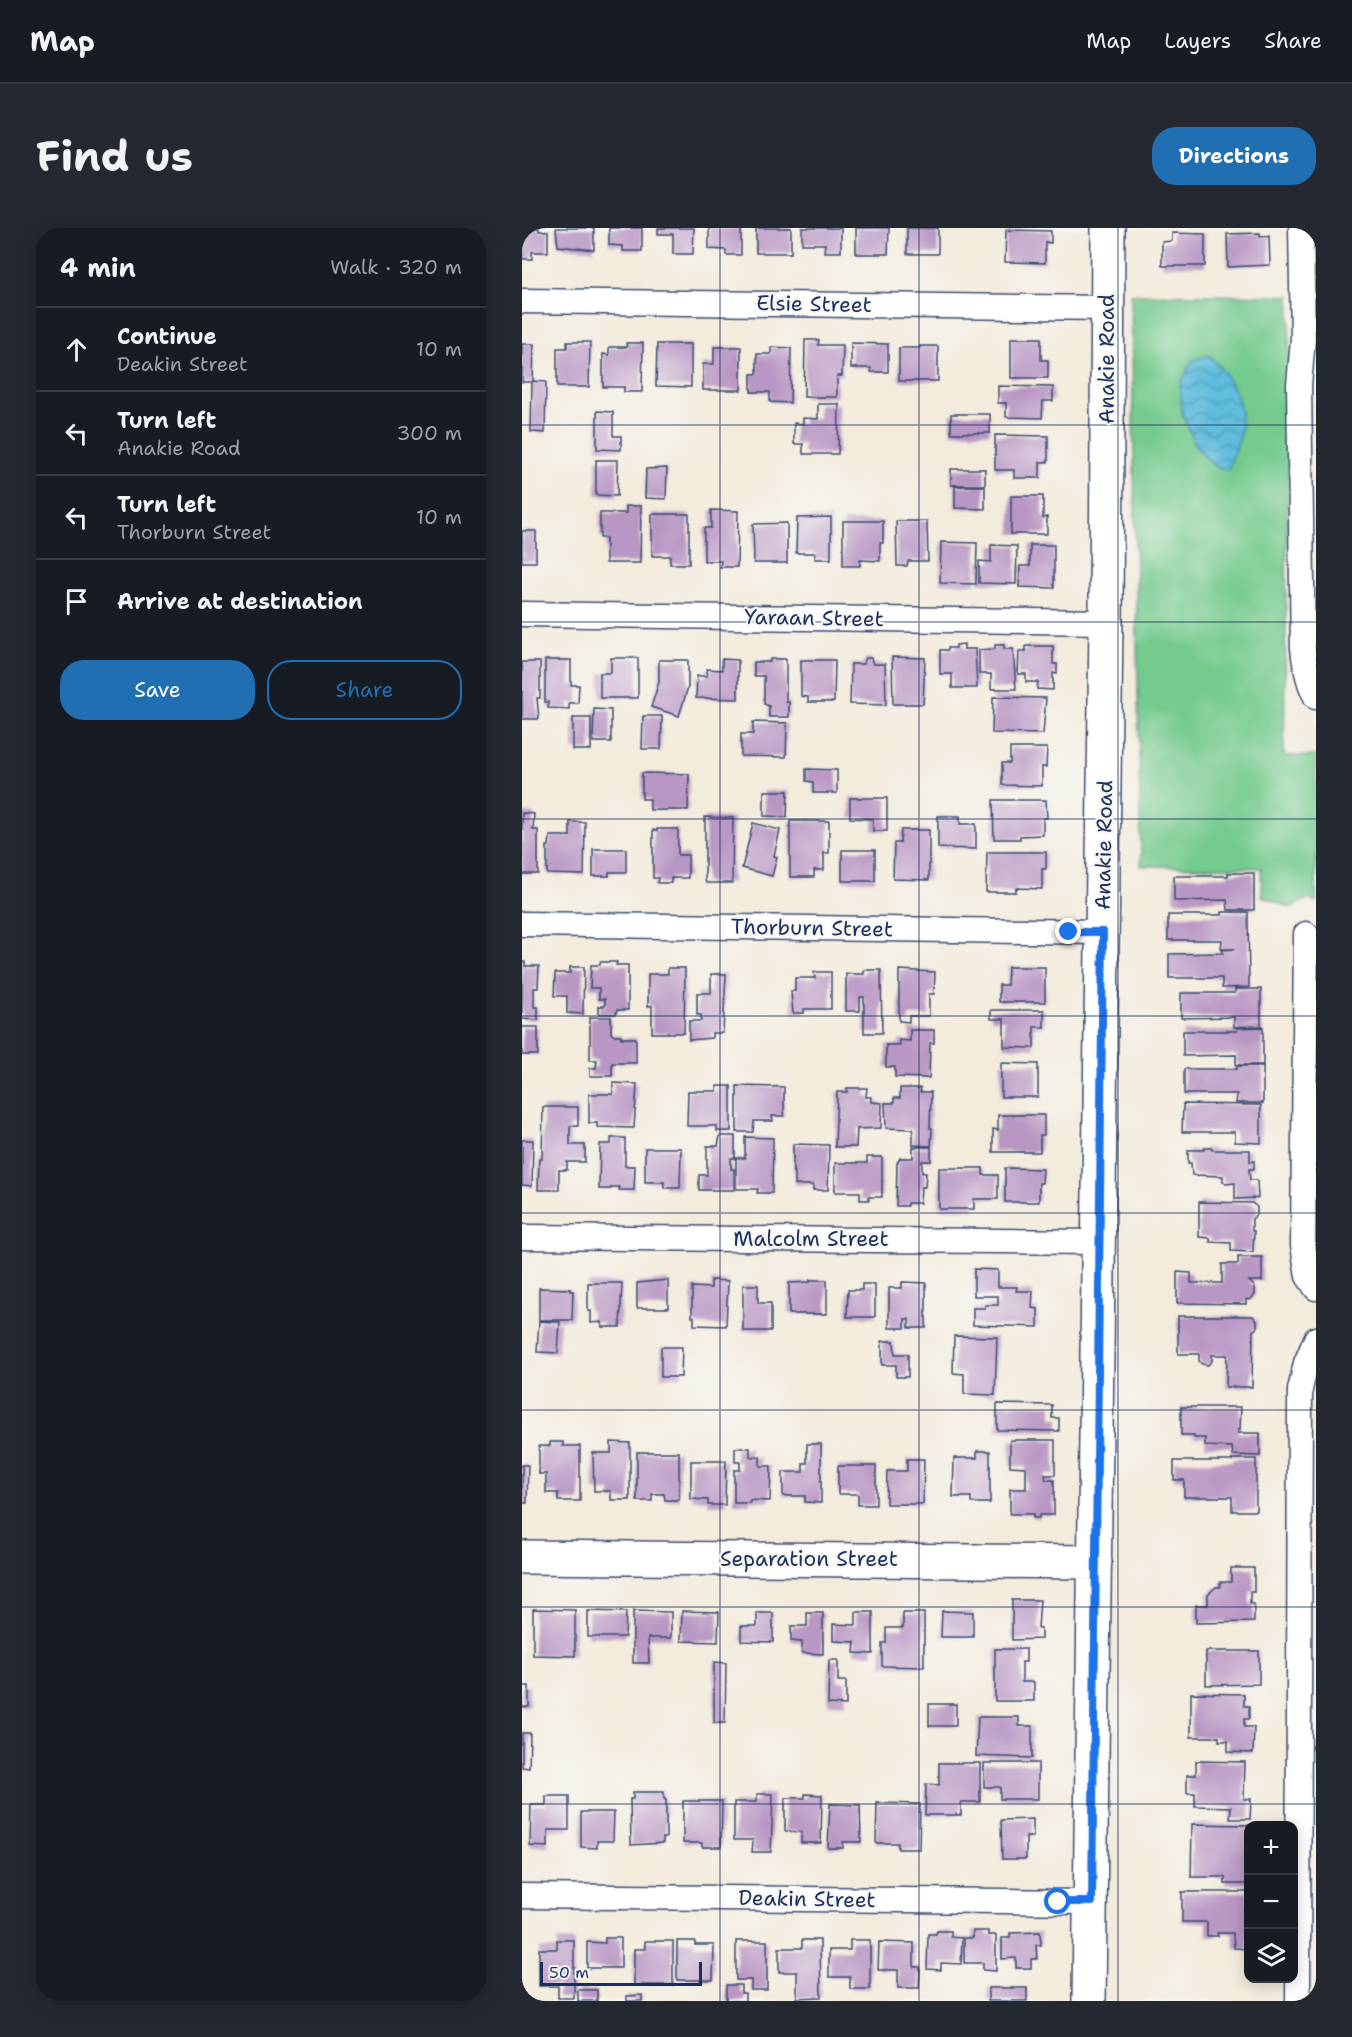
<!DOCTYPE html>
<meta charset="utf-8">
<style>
body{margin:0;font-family:"Shantell Sans",sans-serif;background:#242831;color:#f1f3f6}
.controls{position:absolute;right:18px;bottom:18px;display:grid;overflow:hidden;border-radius:12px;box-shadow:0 3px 15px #0003}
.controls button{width:54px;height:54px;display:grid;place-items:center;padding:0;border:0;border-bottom:2px solid #363941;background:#171b24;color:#f1f3f6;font:30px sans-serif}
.scale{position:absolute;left:18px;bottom:15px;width:162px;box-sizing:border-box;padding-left:6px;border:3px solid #1b2f5e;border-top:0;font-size:16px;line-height:21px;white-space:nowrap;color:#1b2f5e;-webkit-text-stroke:4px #f6f6f2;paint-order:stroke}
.stop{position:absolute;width:18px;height:18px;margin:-14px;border:4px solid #1a73e8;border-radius:50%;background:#fff}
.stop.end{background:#1a73e8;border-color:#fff;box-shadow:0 2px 6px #0008}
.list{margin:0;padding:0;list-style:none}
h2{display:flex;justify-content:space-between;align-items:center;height:78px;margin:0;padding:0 24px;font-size:26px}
h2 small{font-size:20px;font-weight:400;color:#9ea1a6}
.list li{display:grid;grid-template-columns:39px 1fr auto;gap:18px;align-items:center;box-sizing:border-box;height:84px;padding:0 24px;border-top:2px solid #363941}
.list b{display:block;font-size:22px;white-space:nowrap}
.list p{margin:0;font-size:20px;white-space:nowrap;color:#9ea1a6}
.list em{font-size:20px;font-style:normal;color:#9ea1a6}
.actions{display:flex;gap:12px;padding:18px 24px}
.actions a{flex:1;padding:14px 0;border:2px solid #1f6fb2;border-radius:24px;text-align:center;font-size:21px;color:#1f6fb2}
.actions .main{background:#1f6fb2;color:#fff}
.icon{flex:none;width:33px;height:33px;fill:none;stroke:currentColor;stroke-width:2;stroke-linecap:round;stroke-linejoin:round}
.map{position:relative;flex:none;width:794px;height:1773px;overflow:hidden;border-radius:24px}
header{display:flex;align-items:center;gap:36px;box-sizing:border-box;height:84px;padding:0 30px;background:#171b24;border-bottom:2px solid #363941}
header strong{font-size:28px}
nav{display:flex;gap:33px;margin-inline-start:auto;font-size:21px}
.intro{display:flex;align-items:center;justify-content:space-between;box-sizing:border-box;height:144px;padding:0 36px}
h1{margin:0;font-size:42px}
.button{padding:15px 27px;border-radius:24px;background:#1f6fb2;color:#fff;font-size:21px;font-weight:700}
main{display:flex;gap:36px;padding:0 36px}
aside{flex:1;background:#171b24;border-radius:24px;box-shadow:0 3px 15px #0003}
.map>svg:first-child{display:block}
</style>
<header>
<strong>Map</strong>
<nav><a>Map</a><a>Layers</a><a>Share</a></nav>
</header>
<div class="intro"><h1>Find us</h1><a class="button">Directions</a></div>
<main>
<aside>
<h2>4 min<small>Walk · 320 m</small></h2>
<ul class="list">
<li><svg class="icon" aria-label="ahead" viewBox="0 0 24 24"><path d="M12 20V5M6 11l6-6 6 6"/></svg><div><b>Continue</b><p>Deakin Street</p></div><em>10 m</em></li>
<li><svg class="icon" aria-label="left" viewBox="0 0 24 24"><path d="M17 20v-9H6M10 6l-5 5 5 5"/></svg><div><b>Turn left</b><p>Anakie Road</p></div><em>300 m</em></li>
<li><svg class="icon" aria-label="left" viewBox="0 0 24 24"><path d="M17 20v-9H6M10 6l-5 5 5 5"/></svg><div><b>Turn left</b><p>Thorburn Street</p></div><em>10 m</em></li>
<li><svg class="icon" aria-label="arrive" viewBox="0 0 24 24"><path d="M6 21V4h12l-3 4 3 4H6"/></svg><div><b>Arrive at destination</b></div></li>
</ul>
<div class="actions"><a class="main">Save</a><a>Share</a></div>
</aside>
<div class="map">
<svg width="794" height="1773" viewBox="0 0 794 1773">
<defs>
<pattern id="water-waves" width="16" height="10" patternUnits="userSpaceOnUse" patternTransform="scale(1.5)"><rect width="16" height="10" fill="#60bdde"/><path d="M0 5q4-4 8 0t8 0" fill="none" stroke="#4e9ab7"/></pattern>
</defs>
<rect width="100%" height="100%" fill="#f6f6f2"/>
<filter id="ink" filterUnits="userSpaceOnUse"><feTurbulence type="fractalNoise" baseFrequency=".0167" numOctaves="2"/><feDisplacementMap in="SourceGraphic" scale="12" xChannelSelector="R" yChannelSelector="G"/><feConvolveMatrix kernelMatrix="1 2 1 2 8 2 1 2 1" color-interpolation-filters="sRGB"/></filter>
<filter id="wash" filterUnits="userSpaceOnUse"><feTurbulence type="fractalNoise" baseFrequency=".008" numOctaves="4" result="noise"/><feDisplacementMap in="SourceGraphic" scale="24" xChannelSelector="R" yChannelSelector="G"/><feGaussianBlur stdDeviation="1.35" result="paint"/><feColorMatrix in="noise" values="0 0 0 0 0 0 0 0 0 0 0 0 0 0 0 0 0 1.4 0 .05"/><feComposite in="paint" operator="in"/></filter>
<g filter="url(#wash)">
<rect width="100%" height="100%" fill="#f3ebdb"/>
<path fill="#75ca8e" stroke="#487c76" stroke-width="1.5" d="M609,66L768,68L762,528H794V675L786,671L768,680L740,668L739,640L619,638Z"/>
<path fill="url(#water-waves)" stroke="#3e769e" stroke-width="1.5" d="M687,127C708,149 724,174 718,206C716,218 710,230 706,242L691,237L675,219L660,185L658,156L670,133Z"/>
<g id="blocks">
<path fill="#b997c4" d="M0,0H17V3H26V24H10V31H0Z
M34,0H72V22L36,18Z
M87,0H120V23H101V18L87,17Z
M136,0H172L171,26H151V6H136Z
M187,0H219V27H204V22L187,21Z
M234,0H269V25H234Z
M280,0H319V24H302L303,16H280Z
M334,0H367L366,26H334Z
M385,0H416V26H385Z
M484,2L529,3V15L523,14V35L483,34Z
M650,5L683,6V38H640V14L650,13Z
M738,5V9L747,8L748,37L706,39L705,6Z
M489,110H519V132H526V150H489Z
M283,112H297L296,117H321L320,148H315V169H282Z
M45,114H68L67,159H35V120H45Z
M104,115H121L120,164H102V159H81V126L87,127V119H105Z
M329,115L366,116V144H349V140H329Z
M0,116H12L11,153L24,154L23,205L9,204L10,154H0Z
M135,116H169V159L134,158Z
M398,118H416V153H377V120H398Z
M192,119H219V162H181V136H192Z
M249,119L269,120L268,175L248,174V164H229V146H235V126H249Z
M476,158L531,159V173H521L520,190L484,189V175H476Z
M296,176H317L316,226H281V216H272V195L281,196V190L296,191Z
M75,183L91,184V208H99V222L75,221Z
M429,186H468V205H429Z
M473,207L526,208V234H518V250H492V242H473Z
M74,232H96L95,268L74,267Z
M145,240L144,271L123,270L124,241Z
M429,241H463V257H429Z
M433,258H463V281L433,280Z
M489,268H521V290L525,289V306H489Z
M104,278H119L118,335H84V310H78V285H104Z
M189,282L216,283L215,339H198L199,333H182V300H189Z
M130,286H167V336H148V328H130Z
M309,289V331H293V325H274L275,290Z
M321,293H361V315H358V333L338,332V338H321Z
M374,293H405L406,333H386L385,338H375Z
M265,295V335H232L231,296Z
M0,303H14V334H0Z
M419,314L455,315L454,356L418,355Z
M469,317L495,318L494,356L457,355V333L469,334Z
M508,317H532V360L497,359L498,338H508Z
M442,416V421H453L455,460H430V446H418V422H426V420H434V417Z
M473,417H482V421H491L494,461H469V446H457V422L473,421Z
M504,418H531V436H535V446L531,445V462L515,461L516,454H504V446H496L497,423H504Z
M370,429L403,430L401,476H371Z
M89,430H116V470H78V445H89Z
M344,430H349L351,436H363L364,477L328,476L329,436H341Z
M200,431L216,432V471L174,470L175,448H185V441L200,442Z
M248,431H264V474H267V489H247V478L242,476V448H232V434H248Z
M23,432H49V457H57L56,475H47V481L26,480V474H23Z
M137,432H166V459L157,488L129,479L137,454Z
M279,432H313L312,474H286V469L279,468Z
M0,434H18V470H15L17,491H0Z
M471,469L524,470L521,506L470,505Z
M72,481L89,482V514H71Z
M121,488H140L139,521H120Z
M51,490H69V522H51Z
M231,494L265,495L264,529L219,528V506H231Z
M488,520H525L524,539H520V558L480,557V535H488Z
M284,541L315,542V565H291V554L284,553Z
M120,545L167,546L166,582H128V571H120Z
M242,563H266L265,589L242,588Z
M328,570H365V603H351V591L328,590Z
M471,572H524L525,590H521V607L498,608V611H472Z
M0,585L12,586L11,602H16V646H0Z
M416,588H438V596H454V621L416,620Z
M183,589L211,590L210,655H184L183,652Z
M268,593H307V625H302V642H292V649H268Z
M48,594H63L62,647L25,646V618H27L28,608H48Z
M231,595L258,602L252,628L255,629L250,648L220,640Z
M135,601H156V627H166V650H149V655H135L136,650H131V602L135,603Z
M379,602H407V652L371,651L372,615H378Z
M71,621H104V644H87V648H71Z
M320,622H353V653H320Z
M465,624H524V641H520V661L494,660V664H464Z
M706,645H732V682H706L705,672L652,673V648H706Z
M700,684H726L727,759L700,760V750H647V726L701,725L700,722L713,721H699L700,712H646V687H700Z
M0,734H3V738H17L16,760H12V779H16V792L0,791Z
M78,734H95L94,737H106V782H95L94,786H77V778H83V771H77V760H68L69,737H78Z
M48,739H62L61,786L45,785V768H32L33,745H48Z
M486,739H523V774H477V757H485Z
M146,740H163L162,805H130V778H126V746H146Z
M342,742H359L360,805H342V769H338V783H324V746H342Z
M377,742L413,744L412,766H407V788H387V794L377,793Z
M292,744H309V781H282V785H271L269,763H273V750H293Z
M189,746H204L201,805H190V810L167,812V793H179V787H175V765H189Z
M713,761H739V798L712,799V789L659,790V765H713Z
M469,782H522V799H512V820L482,819V791H469Z
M68,789H89V805L91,807H99V810H114V835H90V848H68V840H74L75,832H68Z
M0,799H16V827H0Z
M741,799V837H714V827L661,828V803H715V800Z
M388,802H412V815H408L407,850L373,849V839H364V817H378L377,812L388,813Z
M479,835L516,836V869H479Z
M715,838H741V875H714L715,866H662V841H715Z
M91,855L115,856L112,900L75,899V895H67V866H91Z
M195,858H209V903H195V898H165L166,863H195Z
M215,858L262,859V888H250L251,893H232L231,904H215Z
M325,860H345L344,869H349V874L360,875L359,900L335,901L334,919H313L315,864H325Z
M378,860H399L398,864H409L408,900H410L409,918L391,917V901L364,900L363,875H372V870H378Z
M661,876L739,877V915L713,914V904H660Z
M21,879H56V898H48V917H63V934H45V942H37V962H16L17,931H20Z
M476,887H522V907H518V924H471V901L476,902Z
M198,908H213V930H209V941H212V962H177V947H185V918H196Z
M223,909L251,910L250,965H235L236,961H214V930H223Z
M89,910H103V938H113L112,962H97V959H89V961H77L78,916H89Z
M0,912H11L10,958L0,957Z
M271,916L307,917L306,962H291V957H273V944H271Z
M391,919H409V933H400V945H404L403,959H399L398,975H385V978H374L375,935L378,930H391Z
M123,920H159L158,960H142V954H123Z
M682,920H690V922H728V934L732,933V941H727L728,952H735L736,970L713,971V955L704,956L701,953V948L670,947L669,935H666V922H682Z
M345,929H360V969H346L347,972H338V964H313V935H345Z
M417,940H461V947H476V971H452V981H417Z
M483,940L521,941L520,955H517V974H483Z
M677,974L730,975L735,979V986L730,991V1003H732L731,1024L709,1023V1015L688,1014V1010L677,1009Z
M716,1029H740V1053H727L733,1059V1067L728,1072L724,1071V1076L655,1075V1044L669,1045V1055H700V1036H716Z
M452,1041L476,1042V1059H495L494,1063H511L510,1080L516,1081V1099L451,1097V1080H463V1077H476V1068H452Z
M146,1052V1080H115V1055Z
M189,1052L206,1053L204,1098L172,1097V1089H170V1059L189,1060Z
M288,1052H305V1086H267V1055L288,1054Z
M380,1054L404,1055V1100H387V1091H383V1100H367V1060H380Z
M66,1055H100L98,1099H80V1094L69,1095V1083H66Z
M340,1056H353V1089H325L326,1062H340Z
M221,1057H236V1075H249V1103H221Z
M17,1060L48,1061V1063H51L50,1092H17Z
M656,1088H731L735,1093V1100L731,1103L730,1159H704L705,1127H690V1133L686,1137L680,1136L677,1133V1126H656Z
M17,1093L38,1094L36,1125L15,1124Z
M432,1108L475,1109L473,1167L442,1166V1146L431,1145Z
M360,1113H372L373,1126H386V1149H374V1137H360Z
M139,1119H160L159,1149H139Z
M475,1176L530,1177V1190H537V1203L475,1202Z
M659,1179H719L718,1202H716V1205H738V1228L711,1227L710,1219L683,1218V1210H672V1207H659Z
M488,1212H533V1247H523L524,1252H532V1287H517V1290H511V1286H488V1261H504V1239L488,1238Z
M28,1214H41V1218H58V1273H36V1265H24V1246H17V1218H28Z
M89,1214L108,1215V1272H89V1263H72L71,1225H89Z
M285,1216H299V1275L283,1274V1268H261V1244H281V1235H285Z
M213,1220H228V1229H238V1238H249L248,1273L228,1272V1275H212V1242H218V1234H213Z
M455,1223H468V1275H449V1269H431L432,1230H455Z
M115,1224H157V1272H143L142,1266H130V1273H115Z
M385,1231H402L401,1276H364L365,1243H385Z
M710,1231H734V1283H710V1269H662V1252H652V1233H710Z
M169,1233H204L203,1277H186V1272L169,1271Z
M0,1237H6L5,1275H0Z
M316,1238H354V1277H336V1266H316Z
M709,1340H732V1364H728V1376H732V1394L674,1395V1377H686V1366L694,1359H698V1354H709Z
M490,1372H518L516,1400H519V1411L490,1412Z
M11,1381L53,1382V1428L11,1427Z
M66,1383L104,1384L103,1409H66Z
M111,1383L149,1384V1410H126L127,1435H111Z
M160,1383L197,1384L196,1414L159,1413Z
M420,1383L451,1384V1409H419Z
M334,1384H351V1426L332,1425L333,1414L311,1413V1396L334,1397Z
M235,1385H251V1414L219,1413V1398H235Z
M285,1385H301V1426L280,1425V1414L269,1413V1398H285Z
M381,1385H402V1439L360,1438V1415H364V1400H381Z
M473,1421H504V1434H500V1454H512V1473H473Z
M684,1423H737V1456L684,1457Z
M307,1432H316V1453H324V1477L306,1476Z
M192,1434L204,1435L203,1495H192Z
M0,1458H7V1479H0Z
M669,1465L722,1466V1478H727V1491H722V1499H732L731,1525L706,1524V1513H697V1509H669Z
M407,1476H434V1498H407Z
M456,1489H497V1498H510V1530L454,1528Z
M0,1505H8L7,1540L0,1539Z
M674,1533L723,1534L722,1571H729L728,1591H708L709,1579L673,1578V1565H665V1547H674Z
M417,1535H458V1574H439V1587H403L404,1556L417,1557Z
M462,1535H516V1571H478V1559H462Z
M111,1564H142V1571L144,1572V1610H141V1615L109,1617L108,1571H111Z
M235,1566H251L249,1624H230L231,1612H212V1574H235Z
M283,1566L300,1567L299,1615H279V1604L263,1603V1570H283Z
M24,1568H47V1602H26V1619L8,1618L9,1577H24Z
M161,1573H200L199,1619H180V1615H161Z
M355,1575L398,1576L397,1621H376V1615H354Z
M308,1576L338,1577L339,1614H321V1620H306Z
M59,1584H92L91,1613H75V1620L59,1619Z
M511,1591V1609H504V1631H480L479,1592Z
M670,1596L726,1597V1656H703V1649H669Z
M660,1664H726V1721L712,1720L711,1705H695L696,1708H685V1694H660Z
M415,1703H429V1709L440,1710L439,1736L419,1735V1742L405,1741L406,1706H414Z
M451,1703H466V1707H474V1743L461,1742V1735H442V1710H451Z
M518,1704L519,1717H514L515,1731H509V1740H494V1730L480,1731V1710H488V1705Z
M83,1710H99V1740H65V1714L83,1715Z
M35,1712H52V1770H36V1758H17V1721H35Z
M280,1712H298L299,1769L275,1770V1744H257V1720H280Z
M328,1712H348V1761H328V1749H307V1722H328Z
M123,1713H151V1757H112V1721H123Z
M155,1713H173V1717H192L191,1752H155Z
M214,1713H245V1762H229V1752H214Z
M357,1714L392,1715V1739H398L397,1760H376V1742H356Z
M204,1757H219V1765H223V1773H204Z
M466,1760H505V1773H466Z
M56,1762H75V1773H56Z
M120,1767V1773H105V1768Z"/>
</g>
</g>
<g filter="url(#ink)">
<use href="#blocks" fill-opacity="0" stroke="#3b4b71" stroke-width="1.5"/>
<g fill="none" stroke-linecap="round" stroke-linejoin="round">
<g stroke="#3b4b71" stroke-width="27">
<path id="street" d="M779,0L781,111L777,157L781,421C783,438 786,454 794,469
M0,73L585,80
M0,386L584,394
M0,696L581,704
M784,706L781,1017L786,1048L794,1060
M0,1009L577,1014
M0,1668L570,1674
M776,1773L778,1162L784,1135L794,1111"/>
</g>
<g stroke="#3b4b71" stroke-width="36">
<path id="secondary" d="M0,1329L573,1334
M567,1773L584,394L586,0"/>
</g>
<use href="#street" stroke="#fff" stroke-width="24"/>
<use href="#secondary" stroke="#fff" stroke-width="33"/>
</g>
</g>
<g fill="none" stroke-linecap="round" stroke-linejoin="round" filter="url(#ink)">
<path stroke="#1a73e8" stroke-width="8" d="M536,1674H570L581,704H547"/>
</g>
<path fill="none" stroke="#1b2f5e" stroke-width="1.5" stroke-opacity="0.55" d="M198,0V1773M397,0V1773M596,0V1773M0,197H794M0,394H794M0,591H794M0,788H794M0,985H794M0,1182H794M0,1379H794M0,1576H794"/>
<g text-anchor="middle" stroke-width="4.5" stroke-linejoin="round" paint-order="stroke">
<g font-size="21" fill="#1b2f5e" stroke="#f6f6f2">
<text transform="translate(292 76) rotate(1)" y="7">Elsie Street</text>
<text transform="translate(585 131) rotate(-90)" y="7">Anakie Road</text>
<text transform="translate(292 390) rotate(1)" y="7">Yaraan Street</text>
<text transform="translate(582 617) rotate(-89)" y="7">Anakie Road</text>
<text transform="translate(290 700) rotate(1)" y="7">Thorburn Street</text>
<text x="289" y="1018">Malcolm Street</text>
<text x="287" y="1338">Separation Street</text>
<text transform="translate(285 1671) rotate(1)" y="7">Deakin Street</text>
</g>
</g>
</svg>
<div class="controls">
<button>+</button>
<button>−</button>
<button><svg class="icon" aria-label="layers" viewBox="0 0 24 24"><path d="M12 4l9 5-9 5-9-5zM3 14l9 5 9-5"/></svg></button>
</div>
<div class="scale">50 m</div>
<div class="stop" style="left:536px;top:1674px"></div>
<div class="stop end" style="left:547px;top:704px"></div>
</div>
</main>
